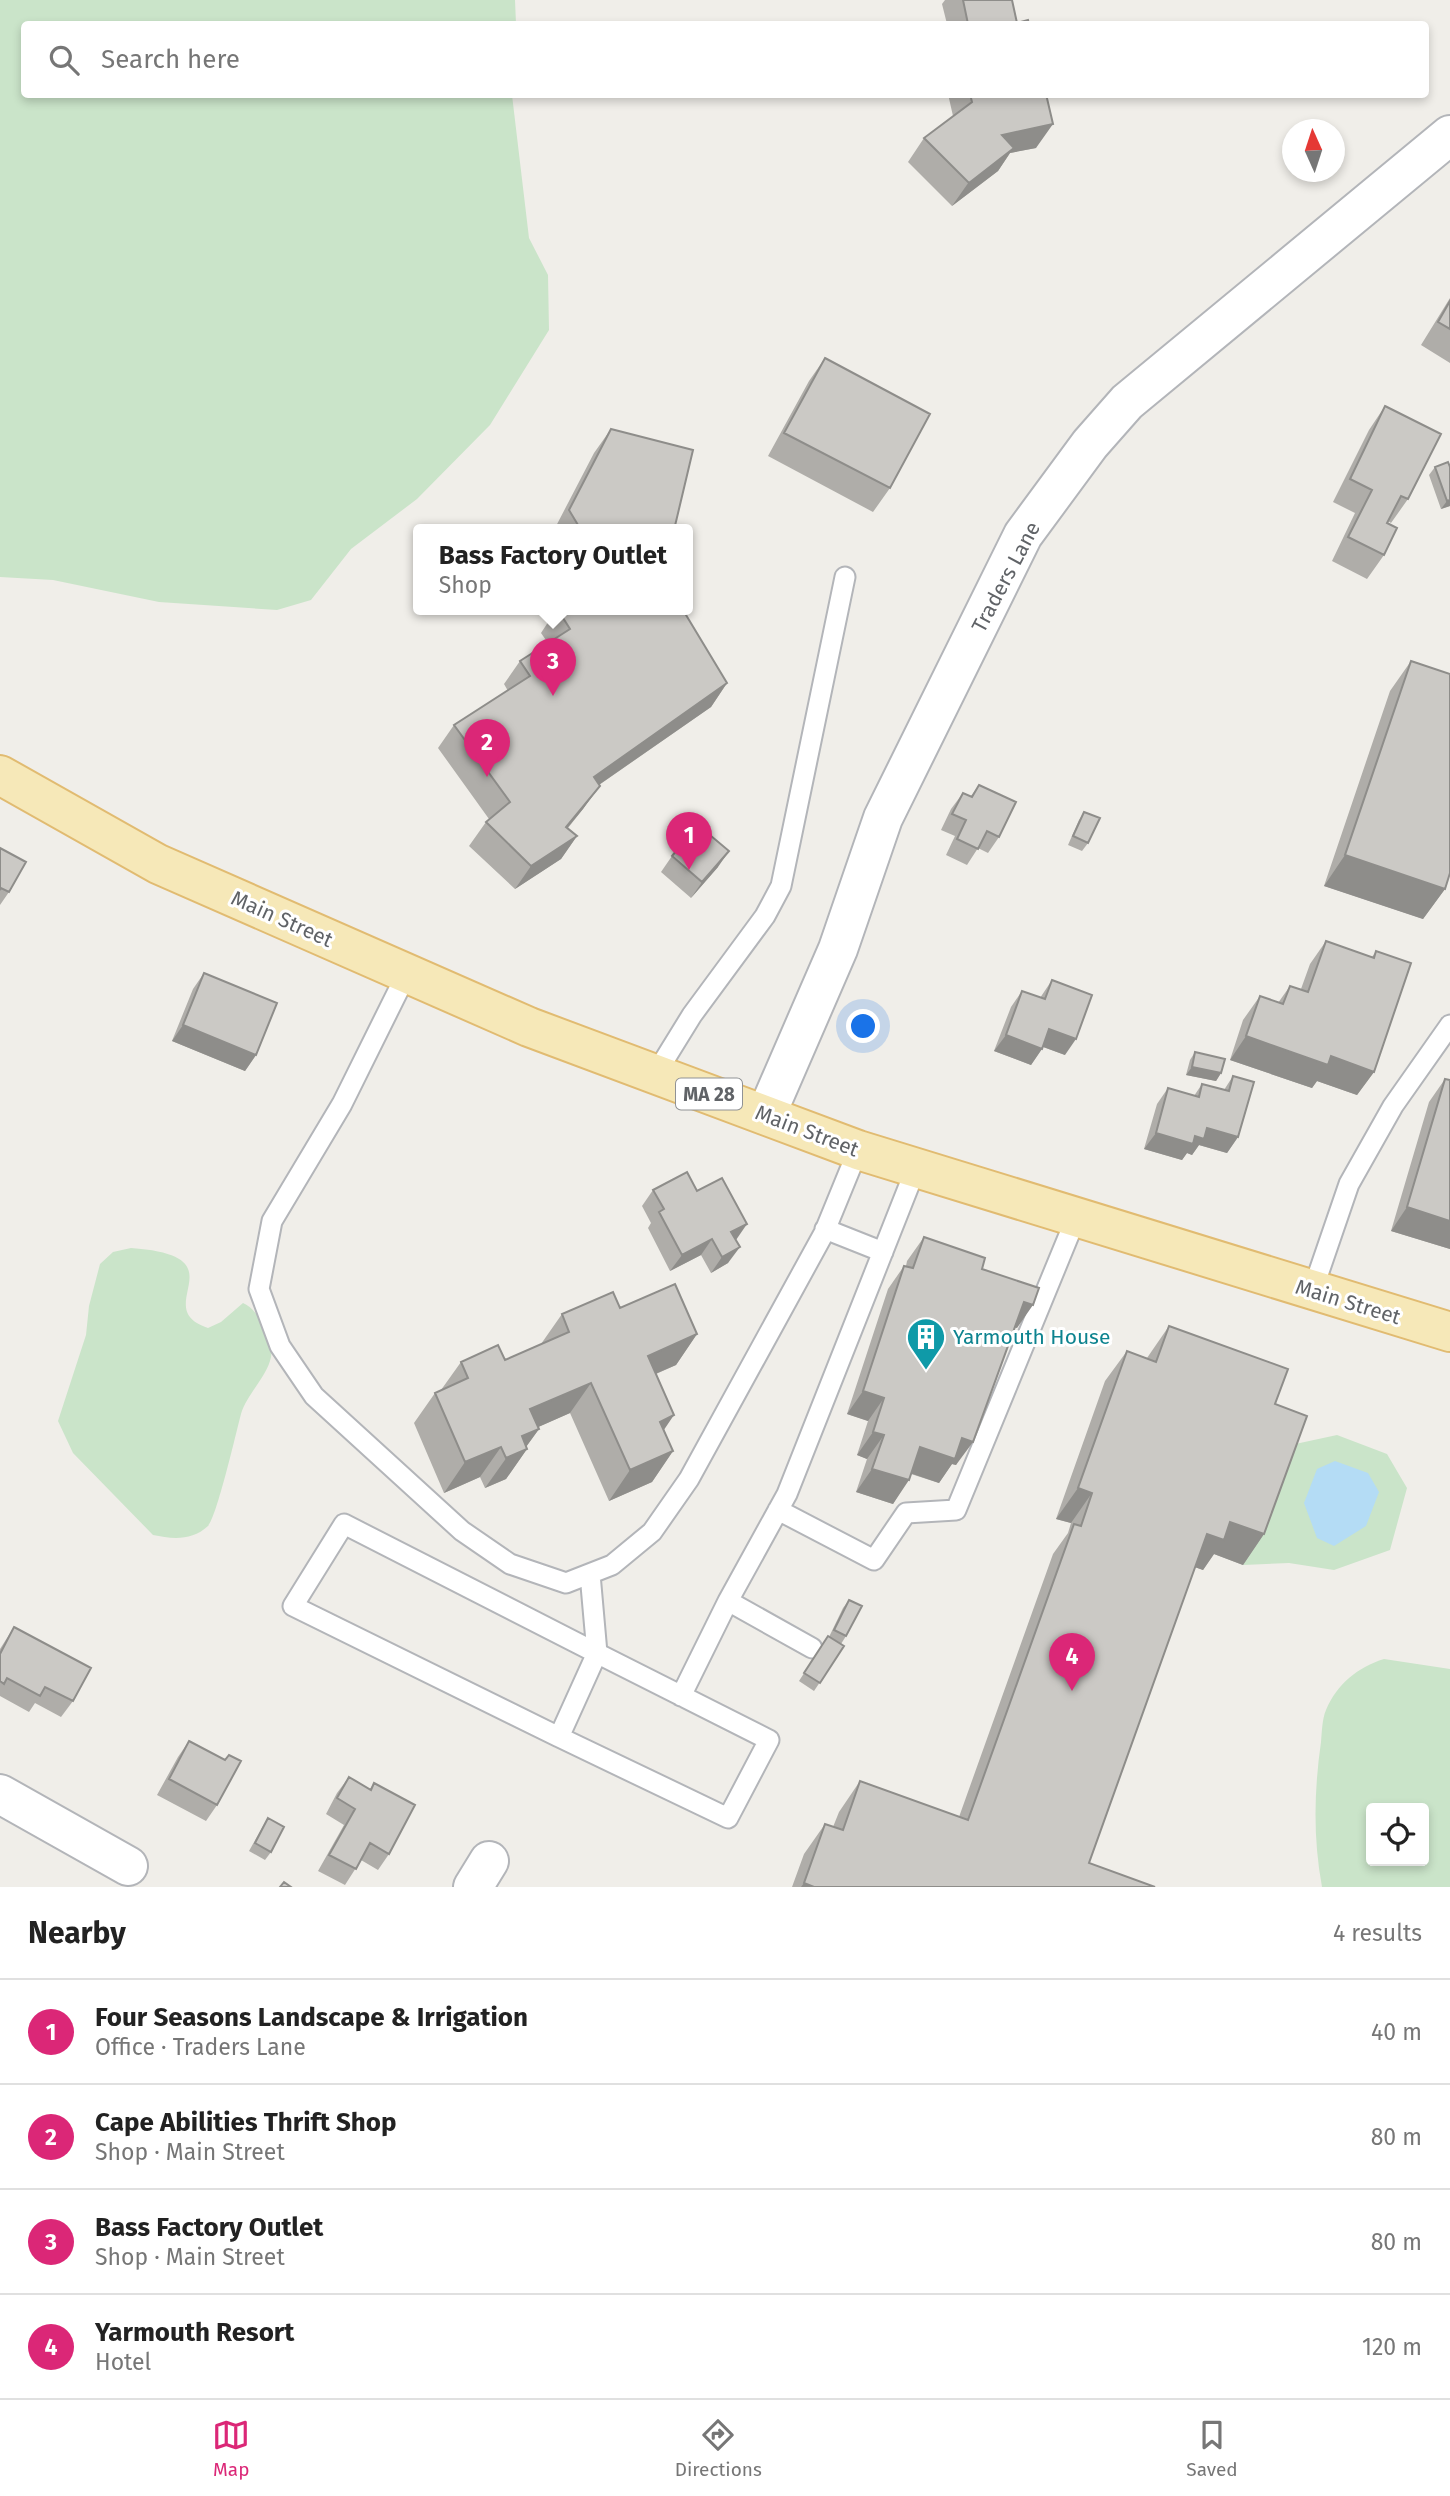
<!DOCTYPE html>
<meta charset="utf-8">
<style>
body{margin:0;font-family:"Fira Sans",sans-serif;background:#f6f6f6;color:#222}
.controls{position:absolute;right:21px;bottom:21px;display:grid;overflow:hidden;border-radius:7px;box-shadow:0 4px 10px #0003}
.controls button{width:63px;height:63px;display:grid;place-items:center;padding:0;border:0;border-bottom:2px solid #e0e0e0;background:#fff;color:#222;font:35px sans-serif}
.compass{position:absolute;left:1282px;top:119px;width:63px;height:63px;border-radius:50%;background:#fff;box-shadow:0 4px 10px #0003;rotate:357deg}
.you{position:absolute;left:864px;top:1027px;width:24px;height:24px;margin:-18px;border:5px solid #fff;border-radius:50%;background:#1a73e8;box-shadow:0 0 0 10px #1a73e833}
.badge{display:grid;place-items:center;width:46px;height:46px;border-radius:50%;background:#db2777;color:#fff;font-size:23px;font-weight:700}
.pin{position:absolute;translate:-50% -58px;filter:drop-shadow(0 2px 4px #0008)}
.pin::after{content:'';position:absolute;top:37px;width:24px;height:21px;background:inherit;clip-path:polygon(0 0,100% 0,50% 100%)}
.popup{position:absolute;left:413px;top:524px;width:280px;height:91px;box-sizing:border-box;display:grid;place-content:center;border-radius:7px;background:#fff;filter:drop-shadow(0 2px 5px #0005);font-size:23px;white-space:nowrap;color:#767676}
.popup b{font-size:26px;color:#222}
.popup::after{content:'';position:absolute;left:50%;top:100%;margin-left:-14px;border:14px solid transparent;border-top-color:#fff}
.list{margin:0;padding:0;list-style:none}
h2{display:flex;justify-content:space-between;align-items:center;height:91px;margin:0;padding:0 28px;font-size:30px}
h2 small{font-size:23px;font-weight:400;color:#767676}
.list li{display:grid;grid-template-columns:46px 1fr auto;gap:21px;align-items:center;box-sizing:border-box;height:105px;padding:0 28px;border-top:2px solid #e0e0e0}
.list b{display:block;font-size:26px;white-space:nowrap}
.list p{margin:0;font-size:23px;white-space:nowrap;color:#767676}
.list em{font-size:23px;font-style:normal;color:#767676}
.icon{flex:none;width:38px;height:38px;fill:none;stroke:currentColor;stroke-width:2;stroke-linecap:round;stroke-linejoin:round}
.map{position:relative;flex:none;width:1450px;height:1887px;overflow:hidden}
.search{position:absolute;background:#fff;box-shadow:0 4px 10px #0003;left:21px;right:21px;top:21px;height:77px;display:flex;align-items:center;gap:18px;box-sizing:border-box;padding:0 24px;border-radius:7px;color:#767676;font-size:26px}
.sheet{height:511px;background:#fff}
nav{display:flex;justify-content:space-around;align-items:center;box-sizing:border-box;height:98px;border-top:2px solid #e0e0e0;background:#fff;font-size:19px;color:#767676}
nav a{display:grid;justify-items:center;gap:4px}
nav .on{color:#db2777}
.map>svg:first-child{display:block}
</style>
<div class="map">
<svg width="1450" height="1887" viewBox="0 0 1450 1887">
<rect width="100%" height="100%" fill="#f0eee9"/>
<path fill="#cae4c9" fill-rule="evenodd" d="M0,0H515L516,24H24V94L512,95L529,238L548,275L549,330L490,425L417,499L351,549L311,600L277,610L159,602L53,580L0,577Z
M131,1248C244,1256 147,1308 208,1328L221,1322L243,1303C258,1309 274,1339 271,1357C267,1377 247,1394 241,1414C236,1433 217,1516 208,1526C192,1541 172,1539 153,1535L73,1453L58,1421L86,1335L89,1306L100,1264L113,1252Z
M1337,1435L1387,1454L1407,1488L1390,1550L1334,1570L1289,1563L1243,1565L1286,1446Z
M1384,1659L1450,1669V1887H1322C1313,1838 1314,1791 1321,1742C1322,1732 1322,1719 1326,1710C1337,1684 1358,1667 1384,1659ZM1371,1808H1424V1861H1371Z"/>
<path fill="#b4dcf5" d="M1335,1461L1368,1473L1379,1492L1366,1526L1334,1546L1317,1538L1304,1503L1317,1469Z"/>
<g fill="none" stroke-linecap="round" stroke-linejoin="round">
<g stroke="#b3b5b9" stroke-width="23">
<path id="lane" d="M406,975L342,1104L272,1221L259,1289L280,1346L314,1396L462,1531L510,1564L566,1583L612,1565L652,1532L689,1479L824,1233L858,1150
M655,1075L692,1015L765,916L781,886L845,577
M825,1229L883,1252
M1312,1292L1349,1184L1393,1106L1450,1025
M778,1510L874,1560L906,1513L956,1510L1076,1218
M812,1648L728,1601L787,1494L916,1168
M681,1696L728,1601
M559,1737L728,1818L769,1740C627,1669 485,1596 344,1524L293,1606L559,1737L597,1653L590,1574"/>
</g>
<g stroke="#b3b5b9" stroke-width="42">
<path id="street" d="M766,1115L838,949L883,818L1023,535L1090,444L1127,402L1450,135
M0,1794L128,1866
M473,1887L489,1861"/>
</g>
<g stroke="#e1bb71" stroke-width="42">
<path id="primary" d="M0,775L158,864L529,1027L858,1150L1450,1332"/>
</g>
<use href="#lane" stroke="#fff" stroke-width="19"/>
<use href="#street" stroke="#fff" stroke-width="38"/>
<use href="#primary" stroke="#f6e8b8" stroke-width="38"/>
</g>
<path fill="#afada9" d="M945,0H1012L1017,23L1029,24H947L942,4Z
M948,94H1046L1036,148L1010,153L998,171L952,206L908,162L924,138L953,116Z
M1450,298V363L1421,345Z
M825,358L890,488L873,512L768,456L809,381Z
M1385,406L1408,499L1391,523L1388,521L1384,555L1367,579L1332,561L1355,513L1333,502L1369,430Z
M611,429L674,530H554L594,453Z
M1435,467L1450,506L1441,509L1429,475Z
M556,610H683L727,683L711,707L599,785L583,809L568,828L577,836L561,859L515,889L469,846L486,822L489,819L438,748L454,725L508,691L504,684L520,661L548,643L541,633Z
M1411,661L1445,889L1423,919L1324,886L1390,691Z
M979,785L999,837L988,853L978,848L967,865L946,855L955,836L941,830L951,809L963,793L971,796Z
M1084,812L1088,843L1082,851L1068,845L1079,820Z
M0,848L9,892L0,905Z
M672,856L718,867L691,898L661,872Z
M1326,941L1372,957L1376,951L1374,1072L1357,1095L1317,1081L1312,1088L1230,1060L1243,1020L1260,996L1278,1003L1290,986L1301,989L1310,964Z
M204,973L256,1055L245,1071L172,1041L193,989Z
M1052,980L1065,1055L1043,1047L1031,1065L994,1051L1011,1007L1022,991L1040,998Z
M1195,1052L1221,1073L1216,1081L1186,1075L1190,1060Z
M1233,1076L1238,1137L1227,1153L1199,1145L1192,1155L1187,1153L1182,1160L1144,1149L1157,1104L1168,1088L1194,1096L1202,1084L1224,1090Z
M1445,1079L1450,1080V1249L1391,1231L1429,1102Z
M653,1190L697,1191L736,1240L728,1263L711,1273L701,1255L670,1271L648,1228L651,1223L642,1206Z
M924,1237L982,1269L1017,1328L1014,1327L956,1465L952,1464L939,1483L911,1474L893,1504L856,1492L867,1459L857,1455L868,1421L847,1414L888,1289L904,1266H906L907,1261Z
M620,1308L697,1334L676,1365L656,1374L664,1430L673,1451L652,1482L609,1501L570,1413L538,1427L539,1429L526,1447L527,1449L506,1479L485,1488L480,1477L444,1493L414,1423L435,1393L441,1390L461,1362L505,1360L541,1344L562,1314Z
M1169,1326L1275,1404L1264,1534L1243,1565L1214,1554L1203,1570L1195,1567L1089,1863L1155,1887H792L804,1854L825,1824L833,1827L839,1812L860,1781L959,1817L1053,1554L1068,1533L1071,1523L1056,1519L1105,1381L1127,1351L1147,1358Z
M849,1600L846,1636L841,1644L837,1642L844,1646L814,1691L799,1681L828,1636L829,1637L843,1608Z
M14,1627L73,1701L61,1717L35,1703L29,1712L0,1696V1649Z
M189,1741L217,1805L206,1821L157,1795L178,1757Z
M349,1777L370,1789L374,1783L389,1854L378,1870L361,1860L345,1885L318,1871L344,1825L326,1814L337,1793Z
M268,1818L271,1852L265,1860L249,1851L263,1826Z"/>
<path fill="#8e8d8a" d="M1053,124L1036,148L1010,153L998,171L952,206L1002,135Z
M1450,500V506L1441,509L1447,501Z
M727,683L711,707L577,800L594,777Z
M600,786L583,809L549,850L566,827Z
M577,836L561,859L515,889L531,866Z
M729,851L718,867L691,898L702,882Z
M1345,855L1445,889L1423,919L1324,886Z
M183,1025L256,1055L245,1071L172,1041Z
M1049,1029L1076,1039L1065,1055L1038,1045Z
M1006,1035L1042,1049L1031,1065L994,1051Z
M1246,1036L1331,1056L1374,1072L1357,1095L1317,1081L1312,1088L1230,1060Z
M1192,1067L1221,1073L1216,1081L1186,1075Z
M1207,1128L1238,1137L1227,1153L1199,1145L1192,1155L1187,1153L1182,1160L1144,1149L1156,1133L1195,1136Z
M1407,1207L1450,1221V1249L1391,1231Z
M747,1224L736,1240L731,1232Z
M712,1239L701,1255L670,1271L682,1255Z
M740,1247L728,1263L711,1273L722,1257Z
M1024,1302L1033,1305L1017,1328L1007,1325Z
M697,1334L676,1365L627,1386L648,1356Z
M591,1383L570,1413L509,1440L530,1409Z
M863,1391L884,1398L868,1421L847,1414Z
M674,1415L653,1446L660,1422Z
M539,1429L523,1451L527,1449L506,1479L485,1488L522,1436Z
M873,1432L884,1435L867,1459L857,1455Z
M962,1438L973,1442L956,1465L952,1464L939,1483L904,1471L920,1447Z
M501,1447L480,1477L444,1493L465,1462Z
M673,1451L652,1482L609,1501L630,1470Z
M872,1469L909,1480L893,1504L856,1492Z
M1078,1488L1092,1493L1071,1523L1056,1519Z
M1230,1522L1264,1534L1243,1565L1214,1554L1203,1570L1186,1564L1207,1534Z
M804,1883L814,1887H801Z"/>
<path fill="#cbc9c5" stroke="#8e8d8a" stroke-width="2" d="M963,0H1012L1017,23L1028,20L1029,24H968Z
M970,94H1046L1053,124L1002,135L1014,148L969,183L924,138L972,102Z
M1450,301V329L1438,322Z
M825,358L930,414L890,488L784,433Z
M1385,406L1441,434L1408,499L1401,496L1387,523L1397,528L1384,555L1348,537L1372,490L1350,479Z
M611,429L693,450L674,530H581L569,510Z
M1448,462L1450,467V500L1447,501L1435,467Z
M558,610H683L727,683L594,777L600,786L566,827L577,836L531,866L486,822L510,802L454,725L530,676L520,661L570,629Z
M1411,661L1450,674V873L1445,889L1345,855Z
M979,785L1016,802L999,837L987,831L978,849L957,839L966,820L952,814L963,793L972,797Z
M1084,812L1100,818L1088,843L1073,836Z
M698,825L729,851L702,882L672,856Z
M0,848L26,862L9,892L1,888L0,890Z
M1326,941L1374,958L1376,951L1411,963L1374,1072L1331,1056L1328,1065L1246,1036L1260,996L1283,1004L1290,986L1308,992Z
M204,973L277,1003L256,1055L183,1025Z
M1052,980L1092,995L1076,1039L1049,1029L1042,1049L1006,1035L1022,991L1045,999Z
M1195,1052L1225,1059L1221,1073L1192,1067Z
M1233,1076L1254,1082L1238,1137L1207,1128L1204,1139L1195,1136L1193,1144L1156,1133L1168,1088L1199,1097L1202,1084L1229,1091Z
M1445,1079L1450,1080V1221L1407,1207Z
M687,1172L697,1191L722,1178L747,1224L731,1232L740,1247L722,1257L712,1239L682,1255L659,1212L664,1209L653,1190Z
M924,1237L985,1258L982,1269L1039,1288L1033,1305L1024,1302L973,1442L962,1438L955,1459L920,1447L909,1480L872,1469L884,1435L873,1432L884,1398L863,1391L904,1266L913,1268Z
M675,1284L697,1334L648,1356L674,1415L660,1422L673,1451L630,1470L591,1383L530,1409L539,1429L522,1436L527,1449L506,1458L501,1447L465,1462L435,1393L468,1378L461,1362L498,1345L505,1360L569,1332L562,1314L613,1292L620,1308Z
M1169,1326L1288,1369L1275,1404L1307,1416L1264,1534L1230,1522L1224,1540L1207,1534L1089,1863L1155,1887H814L804,1883L825,1824L843,1830L860,1781L968,1820L1074,1524L1081,1526L1092,1493L1078,1488L1127,1351L1156,1362Z
M849,1600L862,1606L846,1636L834,1630Z
M14,1627L91,1668L73,1701L45,1687L40,1696L7,1678L4,1684L0,1681V1654Z
M828,1636L844,1646L820,1683L804,1673Z
M189,1741L225,1760L229,1755L241,1761L217,1805L169,1779Z
M349,1777L371,1790L374,1783L415,1805L389,1854L370,1843L356,1869L329,1855L355,1809L337,1798Z
M268,1818L284,1827L271,1852L255,1843Z
M284,1882L291,1887H280Z"/>
<defs>
<g id="building-pin" transform="scale(2.0125)"><path d="M0 17L-7.5 6A9.5 9.5 0 1 1 7.5 6Z" fill="#0f9aa8" stroke="#fff"/><path d="M-4-6H4V6H1V3H-1V6H-4ZM-2.5-4.3h1.7v1.8h-1.7ZM.8-4.3h1.7v1.8H.8ZM-2.5-1h1.7V.8h-1.7ZM.8-1h1.7V.8H.8Z" fill="#fff"/></g>
</defs>
<g fill-rule="evenodd">
<use href="#building-pin" x="926" y="1337"/>
</g>
<g text-anchor="middle" stroke-width="6" stroke-linejoin="round" paint-order="stroke">
<rect fill="#fff" stroke="#909295" stroke-width="2" x="676" y="1078.5" width="66" height="31" rx="5"/>
<g font-size="19" font-weight="bold" fill="#606367">
<text x="709" y="1101">MA 28</text>
</g>
<g font-size="21" fill="#606367" stroke="#fff">
<text transform="translate(1006 577) rotate(-62)" y="7">Traders Lane</text>
<text transform="translate(282 919) rotate(24)" y="7">Main Street</text>
<text transform="translate(807 1131) rotate(21)" y="7">Main Street</text>
<text transform="translate(1348 1302) rotate(17)" y="7">Main Street</text>
</g>
<g font-size="21" fill="#0d838f" stroke="#fff" text-anchor="start">
<text x="953" y="1344">Yarmouth House</text>
</g>
</g>
</svg>
<div class="controls">
<button><svg class="icon" aria-label="locate" viewBox="0 0 24 24"><circle cx="12" cy="12" r="6"/><path d="M12 2v4M12 18v4M2 12h4M18 12h4"/></svg></button>
</div>
<svg class="compass" viewBox="-18 -18 36 36"><path d="M0-13l5 13h-10z" fill="#e53935"/><path d="M0 13l5-13h-10z" fill="#767676"/></svg>
<div class="you"></div>
<div class="pin badge" style="left:689px;top:870px">1</div>
<div class="pin badge" style="left:487px;top:777px">2</div>
<div class="pin badge" style="left:553px;top:696px">3</div>
<div class="popup"><b>Bass Factory Outlet</b>Shop</div>
<div class="pin badge" style="left:1072px;top:1691px">4</div>
<div class="search"><svg class="icon" aria-label="search" viewBox="0 0 24 24"><circle cx="10" cy="10" r="6"/><path d="M15 15l6 6"/></svg>Search here</div>
</div>
<section class="sheet">
<h2>Nearby<small>4 results</small></h2>
<ul class="list">
<li><span class="badge">1</span><div><b>Four Seasons Landscape &amp; Irrigation</b><p>Office · Traders Lane</p></div><em>40 m</em></li>
<li><span class="badge">2</span><div><b>Cape Abilities Thrift Shop</b><p>Shop · Main Street</p></div><em>80 m</em></li>
<li><span class="badge">3</span><div><b>Bass Factory Outlet</b><p>Shop · Main Street</p></div><em>80 m</em></li>
<li><span class="badge">4</span><div><b>Yarmouth Resort</b><p>Hotel</p></div><em>120 m</em></li>
</ul>
</section>
<nav>
<a class="on"><svg class="icon" aria-label="map" viewBox="0 0 24 24"><path d="M3 6l6-2 6 2 6-2v14l-6 2-6-2-6 2zM9 4v14M15 6v14"/></svg>Map</a>
<a><svg class="icon" aria-label="directions" viewBox="0 0 24 24"><path d="M12 3l9 9-9 9-9-9zM9 14v-3h6M13 9l2 2-2 2"/></svg>Directions</a>
<a><svg class="icon" aria-label="saved" viewBox="0 0 24 24"><path d="M7 4h10v16l-5-4-5 4z"/></svg>Saved</a>
</nav>
